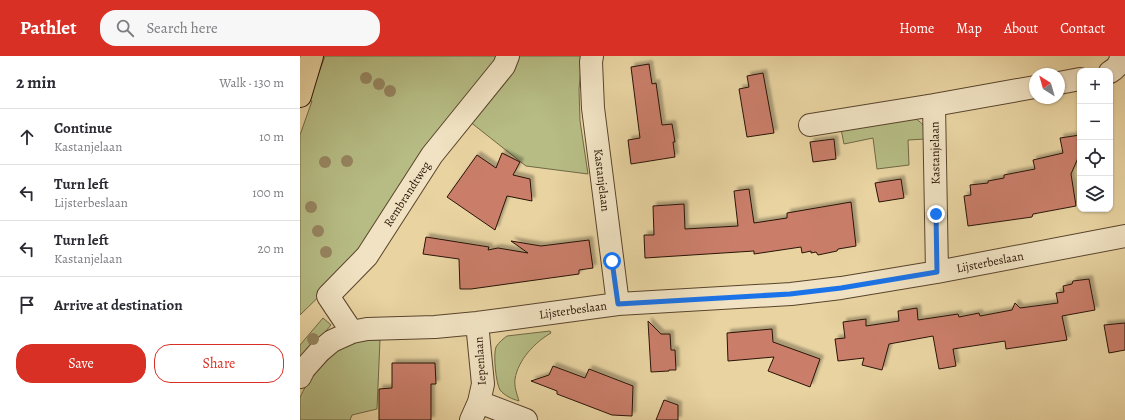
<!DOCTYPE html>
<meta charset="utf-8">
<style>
body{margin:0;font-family:Alegreya,serif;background:#f7f7f7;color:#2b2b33}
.controls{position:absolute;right:12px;top:12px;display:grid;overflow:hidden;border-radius:8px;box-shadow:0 1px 3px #0004}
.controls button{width:36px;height:36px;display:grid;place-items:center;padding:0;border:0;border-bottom:1px solid #e1e1e2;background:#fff;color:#2b2b33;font:20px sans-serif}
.compass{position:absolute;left:729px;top:12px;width:36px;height:36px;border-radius:50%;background:#fff;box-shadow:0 1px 3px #0004;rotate:323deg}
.stop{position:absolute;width:12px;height:12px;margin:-9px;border:3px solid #1a73e8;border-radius:50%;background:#fff}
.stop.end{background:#1a73e8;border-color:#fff;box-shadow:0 1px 4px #0008}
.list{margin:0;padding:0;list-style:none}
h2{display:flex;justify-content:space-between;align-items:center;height:52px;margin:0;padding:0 16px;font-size:17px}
h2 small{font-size:13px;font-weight:400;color:#7c7c81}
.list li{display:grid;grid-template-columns:26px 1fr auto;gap:12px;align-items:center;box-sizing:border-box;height:56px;padding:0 16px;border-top:1px solid #e1e1e2}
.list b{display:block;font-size:15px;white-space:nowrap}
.list p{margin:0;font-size:13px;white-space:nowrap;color:#7c7c81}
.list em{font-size:13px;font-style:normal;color:#7c7c81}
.actions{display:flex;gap:8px;padding:12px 16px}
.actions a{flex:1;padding:9px 0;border:1px solid #d93025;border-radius:16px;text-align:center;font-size:14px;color:#d93025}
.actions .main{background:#d93025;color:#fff}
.icon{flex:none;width:22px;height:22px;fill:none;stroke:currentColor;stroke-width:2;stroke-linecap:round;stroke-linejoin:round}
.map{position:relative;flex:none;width:825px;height:364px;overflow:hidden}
header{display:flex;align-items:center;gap:24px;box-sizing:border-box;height:56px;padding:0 20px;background:#d93025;color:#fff}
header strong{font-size:19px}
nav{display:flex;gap:22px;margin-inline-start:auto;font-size:14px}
.search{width:280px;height:36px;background:#f7f7f7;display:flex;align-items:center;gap:10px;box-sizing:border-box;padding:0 14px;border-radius:16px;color:#7c7c81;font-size:15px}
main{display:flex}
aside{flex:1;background:#fff}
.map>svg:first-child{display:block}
</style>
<header>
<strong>Pathlet</strong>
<div class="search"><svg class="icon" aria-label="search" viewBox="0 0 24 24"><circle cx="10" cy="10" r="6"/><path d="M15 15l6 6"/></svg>Search here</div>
<nav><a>Home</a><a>Map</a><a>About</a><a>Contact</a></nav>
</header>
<main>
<aside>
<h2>2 min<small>Walk · 130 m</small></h2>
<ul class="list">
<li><svg class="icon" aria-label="ahead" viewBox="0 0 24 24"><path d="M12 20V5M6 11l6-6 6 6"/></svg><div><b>Continue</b><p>Kastanjelaan</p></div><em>10 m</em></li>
<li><svg class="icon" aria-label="left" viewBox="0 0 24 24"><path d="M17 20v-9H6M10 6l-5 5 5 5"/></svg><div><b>Turn left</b><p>Lijsterbeslaan</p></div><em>100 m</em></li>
<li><svg class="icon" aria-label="left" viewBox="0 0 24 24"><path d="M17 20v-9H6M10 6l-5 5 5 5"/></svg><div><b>Turn left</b><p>Kastanjelaan</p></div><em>20 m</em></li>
<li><svg class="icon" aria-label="arrive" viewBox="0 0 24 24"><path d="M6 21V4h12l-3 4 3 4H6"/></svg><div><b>Arrive at destination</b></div></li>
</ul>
<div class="actions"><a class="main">Save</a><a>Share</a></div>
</aside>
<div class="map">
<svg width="825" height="364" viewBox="0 0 825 364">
<defs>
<filter id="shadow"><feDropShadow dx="3.5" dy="-3.5" stdDeviation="1" flood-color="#0004"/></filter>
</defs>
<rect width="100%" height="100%" fill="#e8d3a1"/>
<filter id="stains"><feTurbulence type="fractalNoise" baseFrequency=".005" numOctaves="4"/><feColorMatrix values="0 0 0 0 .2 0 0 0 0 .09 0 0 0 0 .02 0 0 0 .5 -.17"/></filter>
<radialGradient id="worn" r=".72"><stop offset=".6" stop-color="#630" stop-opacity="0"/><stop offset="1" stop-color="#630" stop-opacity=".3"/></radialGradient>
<path fill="#b6bc84" stroke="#706844" d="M25,0H202L65,189L38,222L0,259V79L12,45L9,44Z
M215,0H282L279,34L280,65L288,118L226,110L169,65Z
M614,62C625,68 625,71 625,83L608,84L609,109L577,113L573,82L544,88L541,73Z
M23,262L31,269L0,306V289Z
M250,275L251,277C235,286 218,304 215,323C214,331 217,338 219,345C212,343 205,340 200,334C196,327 193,299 196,291C199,286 203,283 207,280Z
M71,284H80L77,353L52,359L50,364H0C0,357 0,349 0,342C5,326 32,297 47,289C54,285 63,285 71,284Z"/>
<path fill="#ca7e6b" stroke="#291405" filter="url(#shadow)" d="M349,8L352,28L356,27L362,69L372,68L375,86H373L375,101L331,108L328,84L340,82L331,11Z
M463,17L474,77L447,81L439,33L449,31L447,20Z
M780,79V102H778L771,118L776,150L733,158L732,161L668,170L664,140L671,139L670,129L688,127V125L704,122V119L735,113L733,104L763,97L760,82Z
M534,83L536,103L513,106L510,86Z
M202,97L220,106L213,119L230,123L232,145L207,140L195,174L147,141L177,99L196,112Z
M601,123L604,142L579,146L575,127Z
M449,133L454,167L487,162V157L551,146L556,190L538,193L537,195L518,199L516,196L511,197V195L502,197L501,191L454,198V195L345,202L344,179H354L353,150L384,148L385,173L438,170L434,135Z
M126,181L189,191L188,194L198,192L228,197L211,185L241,190L289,184L293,212L279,214V218L171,233H160L159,203L123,198Z
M789,223L795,254L762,260L767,284L706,293L705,285L653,293L656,310L639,313L633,280L589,288L582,314L562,309L564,302L538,305L535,283L545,282L543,266L566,263V270L599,265L598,255L617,252L618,264L658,258L659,261L679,257L680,260L712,254L715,247L720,252L758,247L756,237L764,236L763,230L772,228L773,225Z
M348,265L361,278H370L371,294H375L376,314H369V315L351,316Z
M825,267V294L809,297L804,269Z
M472,273L473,286L520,303L510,331L468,315L474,301L428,305L427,277Z
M92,307H135L136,328H131V364H79V333L92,332Z
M253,310L285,322L289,313L333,330L332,360L312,359L257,338V335L231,325L249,319Z
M364,344L378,349V364H356Z"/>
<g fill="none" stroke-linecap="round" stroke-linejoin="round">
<g stroke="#59442c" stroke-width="24">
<path id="minor" d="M292,0L291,6L293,52L318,248
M810,16C817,12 820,8 821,0
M759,27L780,23
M510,69L634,49
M637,216L634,49L735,31
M52,276L28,240L67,200L132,99L204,10L208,0
M0,321L4,313L20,295L32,285L52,276L67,273L135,271L177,267L318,248L491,238L541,232L637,216L825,180
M179,346L226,364
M171,364L179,346L183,328L177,267"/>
</g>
<g stroke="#291405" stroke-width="24">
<path id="major" d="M0,40L12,0"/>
</g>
<use href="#minor" stroke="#f0e2c2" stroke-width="22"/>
<use href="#major" stroke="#e8d3a1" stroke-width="22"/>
</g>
<g fill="#968560">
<circle cx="66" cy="22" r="6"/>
<circle cx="79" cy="28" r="6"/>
<circle cx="90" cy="35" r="6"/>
<circle cx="47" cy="105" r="6"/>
<circle cx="25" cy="106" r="6"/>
<circle cx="11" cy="151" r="6"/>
<circle cx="18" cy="175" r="6"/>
<circle cx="26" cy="196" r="6"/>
<circle cx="13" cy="283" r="6"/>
</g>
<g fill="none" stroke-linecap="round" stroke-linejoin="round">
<path stroke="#1a73e8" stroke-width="5" d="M312,205L318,248L490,238L541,232L637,216L636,158"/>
</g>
<g text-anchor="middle" stroke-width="3" stroke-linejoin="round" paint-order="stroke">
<g font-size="12" fill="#291405" stroke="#f0e2c2">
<text transform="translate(635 97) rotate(-91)" y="4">Kastanjelaan</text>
<text transform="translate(302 124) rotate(83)" y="4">Kastanjelaan</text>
<text transform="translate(107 138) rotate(-57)" y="4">Rembrandtweg</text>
<text transform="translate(690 206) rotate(-11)" y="4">Lijsterbeslaan</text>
<text transform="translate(273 254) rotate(-8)" y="4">Lijsterbeslaan</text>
<text transform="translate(180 305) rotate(-94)" y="4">Iepenlaan</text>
</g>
</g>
<rect width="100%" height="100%" filter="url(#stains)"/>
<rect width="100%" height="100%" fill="url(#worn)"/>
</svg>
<div class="controls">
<button>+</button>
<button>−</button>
<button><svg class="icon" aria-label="locate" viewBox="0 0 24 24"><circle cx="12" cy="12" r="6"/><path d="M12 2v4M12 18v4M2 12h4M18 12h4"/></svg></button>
<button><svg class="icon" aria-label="layers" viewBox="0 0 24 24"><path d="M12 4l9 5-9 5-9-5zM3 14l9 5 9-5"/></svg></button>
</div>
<svg class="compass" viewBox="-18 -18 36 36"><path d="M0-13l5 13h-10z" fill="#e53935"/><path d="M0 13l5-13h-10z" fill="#7c7c81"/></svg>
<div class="stop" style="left:312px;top:205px"></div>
<div class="stop end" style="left:636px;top:158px"></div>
</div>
</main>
